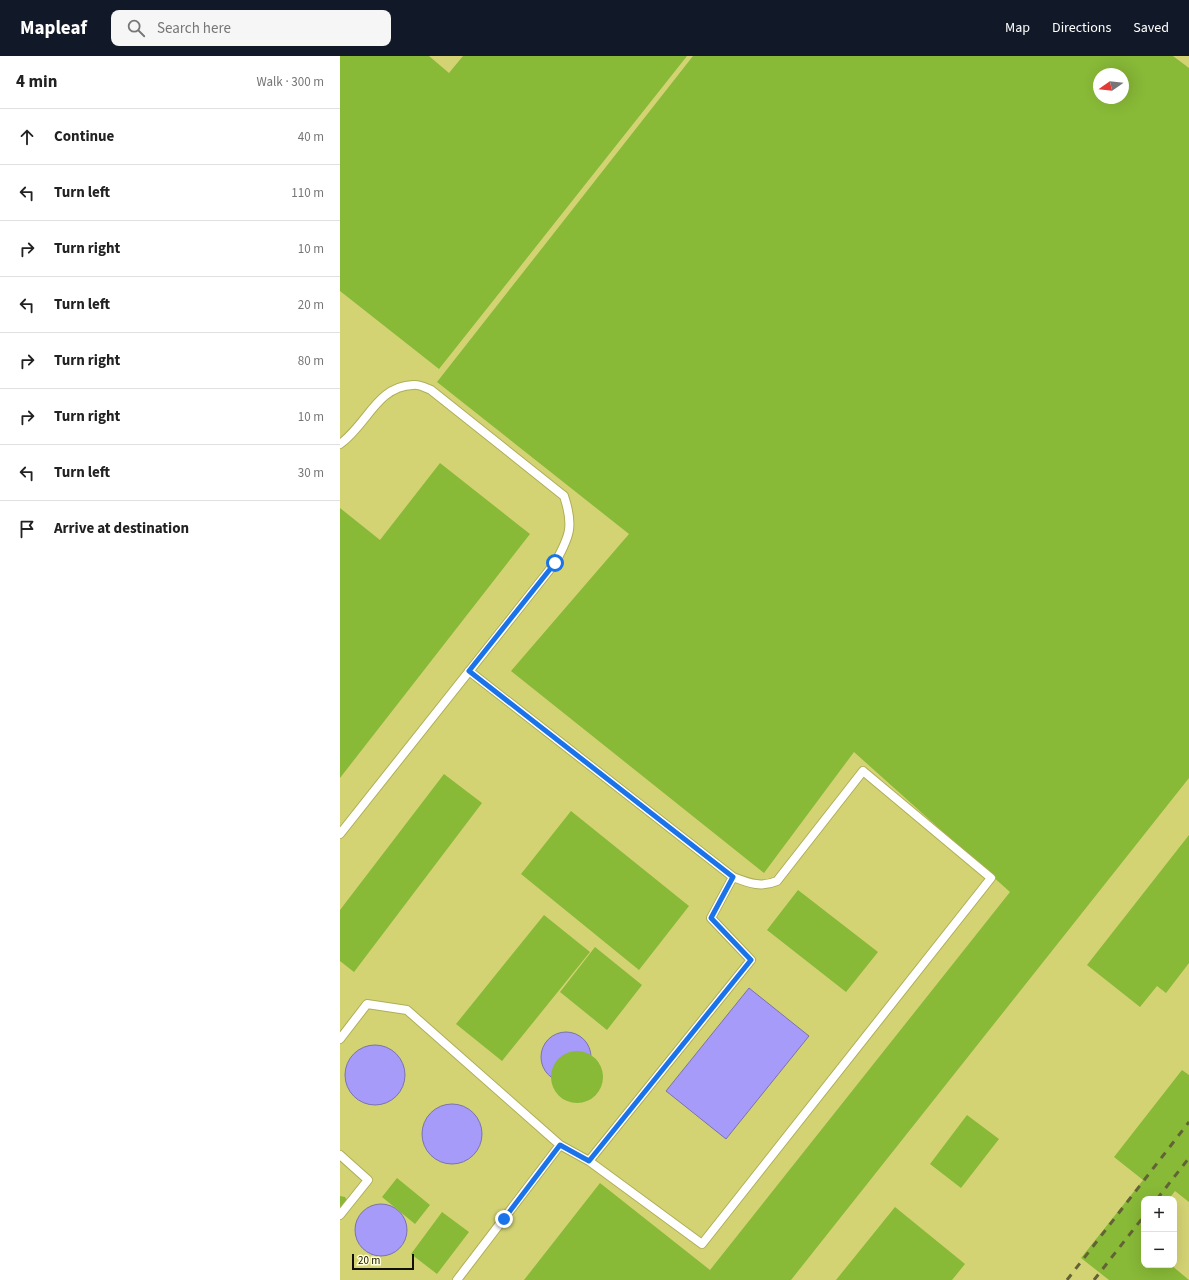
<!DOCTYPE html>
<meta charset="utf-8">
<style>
body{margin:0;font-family:"Source Sans 3",sans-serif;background:#f6f6f6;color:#222}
.controls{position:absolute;right:12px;bottom:12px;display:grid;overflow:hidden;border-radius:8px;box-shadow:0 4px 16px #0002}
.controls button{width:36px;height:36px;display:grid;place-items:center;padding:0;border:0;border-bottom:1px solid #e0e0e0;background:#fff;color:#222;font:20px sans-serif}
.compass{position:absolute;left:753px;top:12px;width:36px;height:36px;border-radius:50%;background:#fff;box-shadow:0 4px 16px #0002;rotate:256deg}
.scale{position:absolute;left:12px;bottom:10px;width:62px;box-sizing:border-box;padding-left:4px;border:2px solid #121100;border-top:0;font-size:11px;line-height:14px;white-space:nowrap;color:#121100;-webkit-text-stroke:3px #feffd4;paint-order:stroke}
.stop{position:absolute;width:12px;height:12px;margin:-9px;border:3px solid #1a73e8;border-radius:50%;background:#fff}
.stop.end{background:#1a73e8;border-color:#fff;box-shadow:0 1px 4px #0008}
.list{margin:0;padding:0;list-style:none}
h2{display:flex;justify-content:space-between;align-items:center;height:52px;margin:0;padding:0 16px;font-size:17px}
h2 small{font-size:13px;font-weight:400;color:#767676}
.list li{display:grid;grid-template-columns:26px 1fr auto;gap:12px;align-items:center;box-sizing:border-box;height:56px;padding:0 16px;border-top:1px solid #e0e0e0}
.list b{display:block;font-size:15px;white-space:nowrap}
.list em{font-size:13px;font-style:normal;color:#767676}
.icon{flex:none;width:22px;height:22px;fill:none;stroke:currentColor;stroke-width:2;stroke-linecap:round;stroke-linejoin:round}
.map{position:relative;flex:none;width:849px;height:1224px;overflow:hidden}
header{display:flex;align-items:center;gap:24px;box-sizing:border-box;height:56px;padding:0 20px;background:#111827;color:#fff}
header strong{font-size:19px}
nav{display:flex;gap:22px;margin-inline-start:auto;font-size:14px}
.search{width:280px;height:36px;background:#f6f6f6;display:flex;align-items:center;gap:10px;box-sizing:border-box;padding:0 14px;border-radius:8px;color:#767676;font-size:15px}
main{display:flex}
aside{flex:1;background:#fff}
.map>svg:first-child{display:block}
</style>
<header>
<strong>Mapleaf</strong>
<div class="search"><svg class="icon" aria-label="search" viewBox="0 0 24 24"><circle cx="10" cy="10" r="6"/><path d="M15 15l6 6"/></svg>Search here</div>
<nav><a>Map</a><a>Directions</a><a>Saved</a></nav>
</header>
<main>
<aside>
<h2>4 min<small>Walk · 300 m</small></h2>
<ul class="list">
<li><svg class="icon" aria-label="ahead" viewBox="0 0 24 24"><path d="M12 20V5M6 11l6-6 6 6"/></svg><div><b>Continue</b></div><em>40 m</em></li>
<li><svg class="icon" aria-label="left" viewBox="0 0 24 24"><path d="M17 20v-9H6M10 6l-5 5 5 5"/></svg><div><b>Turn left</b></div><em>110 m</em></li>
<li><svg class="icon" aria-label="right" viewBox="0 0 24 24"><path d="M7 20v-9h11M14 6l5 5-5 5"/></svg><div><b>Turn right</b></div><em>10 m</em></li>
<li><svg class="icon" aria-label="left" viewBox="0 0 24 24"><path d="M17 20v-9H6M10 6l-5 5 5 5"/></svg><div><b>Turn left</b></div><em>20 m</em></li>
<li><svg class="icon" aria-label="right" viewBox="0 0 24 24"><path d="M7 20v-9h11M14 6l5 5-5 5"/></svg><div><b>Turn right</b></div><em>80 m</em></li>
<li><svg class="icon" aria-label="right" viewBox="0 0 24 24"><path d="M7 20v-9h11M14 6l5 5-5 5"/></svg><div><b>Turn right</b></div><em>10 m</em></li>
<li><svg class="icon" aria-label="left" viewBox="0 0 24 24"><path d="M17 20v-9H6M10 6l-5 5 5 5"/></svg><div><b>Turn left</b></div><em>30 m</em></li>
<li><svg class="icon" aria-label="arrive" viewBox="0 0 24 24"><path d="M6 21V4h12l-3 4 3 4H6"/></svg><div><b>Arrive at destination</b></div></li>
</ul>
</aside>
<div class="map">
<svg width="849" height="1224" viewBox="0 0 849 1224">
<rect width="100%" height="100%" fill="#e0e089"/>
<path fill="#d4d374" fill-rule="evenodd" d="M0,0H849V1224H0ZM759,18H783V42H759ZM804,1143H834V1209H804Z"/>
<path fill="#a69bf8" stroke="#7a72ae" d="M409,932L469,980L386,1083L326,1035Z
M201 1001a25 25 0 1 1 50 0a25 25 0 1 1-50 0Z
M5 1019a30 30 0 1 1 60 0a30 30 0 1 1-60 0Z
M82 1078a30 30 0 1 1 60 0a30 30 0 1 1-60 0Z
M15 1174a26 26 0 1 1 52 0a26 26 0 1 1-52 0Z"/>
<path fill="#88b937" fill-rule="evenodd" d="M0,0H89L109,17L123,0H347L99,313L0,235Z
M353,0H833L849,12V722L451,1224H184L260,1127L370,1214L670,836L514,696L424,817L171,615L289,478L97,326ZM759,18H783V42H759Z
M100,407L190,478L0,722V452L40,484Z
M104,718L142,747L14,916L0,905V854Z
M231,755L349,850L299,914L181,818Z
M849,779V907L826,937L817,930L800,951L747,909Z
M458,834L538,896L506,936L427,874Z
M204,859L250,896L162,1005L116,968Z
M255,891L302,929L267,974L220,936Z
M211 1021a26 26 0 1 1 52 0a26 26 0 1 1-52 0Z
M842,1014L849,1019V1146L835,1135L829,1143H804V1209H831L849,1224H769L741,1202L803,1124L774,1101Z
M627,1059L659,1083L621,1132L590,1108Z
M57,1122L90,1149L75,1168L42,1141Z
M0,1140L5,1141L8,1146L0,1156Z
M555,1151L625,1208L612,1224H496Z
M102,1156L129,1176L97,1218L71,1198Z"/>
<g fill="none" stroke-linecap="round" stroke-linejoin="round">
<g stroke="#afae58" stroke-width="10">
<path id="lane" d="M0,388C27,369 37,330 73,329C79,328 86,332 91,334L224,440C234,470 230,480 215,507L0,778
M129,615L393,821C409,827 421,832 437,825L523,715L651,822L362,1188L249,1105L411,904L371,862L393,821
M0,983L27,948L67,954L220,1089L117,1224
M220,1089L249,1105
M0,1099L28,1124L0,1159"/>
</g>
<use href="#lane" stroke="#fff" stroke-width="8"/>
<path stroke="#636236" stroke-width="3" stroke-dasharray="7 7" stroke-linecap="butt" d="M817,1143L849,1102
M727,1224L849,1066
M754,1224L804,1160"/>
</g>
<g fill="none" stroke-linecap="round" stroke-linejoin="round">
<path stroke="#1a73e8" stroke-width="5" d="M164,1163L220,1089L249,1105L411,904L371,862L393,821L129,615L215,507"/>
</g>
</svg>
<div class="controls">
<button>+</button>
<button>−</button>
</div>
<svg class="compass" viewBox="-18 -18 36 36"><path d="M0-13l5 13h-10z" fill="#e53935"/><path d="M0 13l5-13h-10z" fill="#767676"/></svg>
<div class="scale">20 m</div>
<div class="stop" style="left:215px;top:507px"></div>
<div class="stop end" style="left:164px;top:1163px"></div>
</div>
</main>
